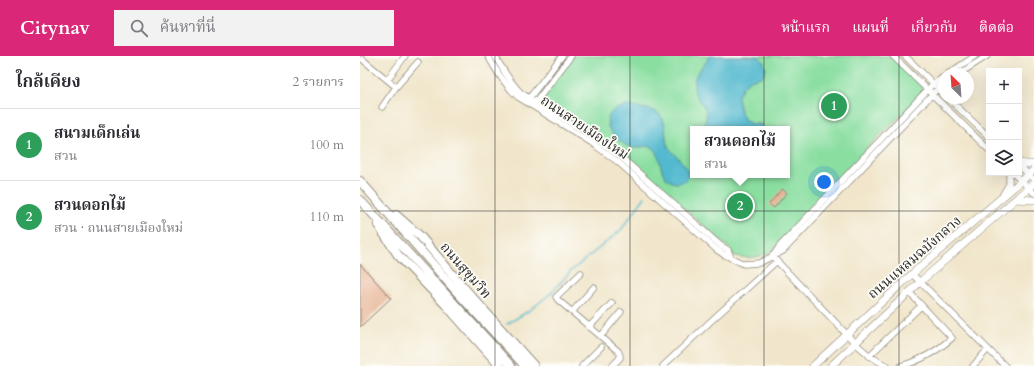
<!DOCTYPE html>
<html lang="th">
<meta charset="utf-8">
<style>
body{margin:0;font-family:Cardo,"Noto Serif Thai",serif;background:#f2f2f3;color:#2b2b33}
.controls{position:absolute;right:12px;top:12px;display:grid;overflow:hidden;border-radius:0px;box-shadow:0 4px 16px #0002}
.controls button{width:36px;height:36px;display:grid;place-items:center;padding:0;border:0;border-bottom:1px solid #e1e1e2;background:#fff;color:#2b2b33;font:20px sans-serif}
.compass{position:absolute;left:578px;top:12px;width:36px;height:36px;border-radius:50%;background:#fff;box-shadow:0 4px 16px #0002;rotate:335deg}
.you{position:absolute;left:464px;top:126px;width:14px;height:14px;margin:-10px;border:3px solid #fff;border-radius:50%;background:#1a73e8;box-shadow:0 0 0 6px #1a73e833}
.badge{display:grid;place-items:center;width:26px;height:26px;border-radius:50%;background:#db2777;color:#fff;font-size:13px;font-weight:700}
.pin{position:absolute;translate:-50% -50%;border:2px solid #fff;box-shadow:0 1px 4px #0006}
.popup{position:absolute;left:330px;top:70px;width:100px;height:52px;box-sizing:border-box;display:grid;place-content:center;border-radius:0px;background:#fff;filter:drop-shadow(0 1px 3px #0005);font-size:13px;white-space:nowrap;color:#7c7c81}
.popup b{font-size:15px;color:#2b2b33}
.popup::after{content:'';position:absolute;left:50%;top:100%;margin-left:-8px;border:8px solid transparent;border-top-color:#fff}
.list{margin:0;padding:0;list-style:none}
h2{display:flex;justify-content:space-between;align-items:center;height:52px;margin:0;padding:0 16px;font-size:17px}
h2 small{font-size:13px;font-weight:400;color:#7c7c81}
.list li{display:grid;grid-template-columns:26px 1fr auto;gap:12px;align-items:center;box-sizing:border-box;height:72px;padding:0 16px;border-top:1px solid #e1e1e2}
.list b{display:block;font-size:15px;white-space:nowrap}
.list p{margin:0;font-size:13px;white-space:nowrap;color:#7c7c81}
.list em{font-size:13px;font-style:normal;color:#7c7c81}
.icon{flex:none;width:22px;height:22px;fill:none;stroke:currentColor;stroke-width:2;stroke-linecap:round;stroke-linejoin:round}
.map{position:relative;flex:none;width:674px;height:310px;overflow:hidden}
header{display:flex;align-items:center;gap:24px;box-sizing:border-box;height:56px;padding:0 20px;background:#db2777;color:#fff}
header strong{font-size:19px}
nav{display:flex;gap:22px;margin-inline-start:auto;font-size:14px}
.search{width:280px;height:36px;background:#f2f2f3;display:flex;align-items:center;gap:10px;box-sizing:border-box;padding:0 14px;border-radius:0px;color:#7c7c81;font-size:15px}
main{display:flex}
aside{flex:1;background:#fff}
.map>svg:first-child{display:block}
</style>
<header>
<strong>Citynav</strong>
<div class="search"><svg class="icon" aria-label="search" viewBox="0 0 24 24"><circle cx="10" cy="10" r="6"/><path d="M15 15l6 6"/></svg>ค้นหาที่นี่</div>
<nav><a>หน้าแรก</a><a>แผนที่</a><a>เกี่ยวกับ</a><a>ติดต่อ</a></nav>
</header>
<main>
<aside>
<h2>ใกล้เคียง<small>2 รายการ</small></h2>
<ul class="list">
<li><span class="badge" style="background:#2e9e5b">1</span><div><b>สนามเด็กเล่น</b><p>สวน</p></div><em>100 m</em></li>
<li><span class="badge" style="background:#2e9e5b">2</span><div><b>สวนดอกไม้</b><p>สวน · ถนนสายเมืองใหม่</p></div><em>110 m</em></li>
</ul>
</aside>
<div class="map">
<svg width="674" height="310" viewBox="0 0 674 310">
<rect width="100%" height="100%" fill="#fdfcf7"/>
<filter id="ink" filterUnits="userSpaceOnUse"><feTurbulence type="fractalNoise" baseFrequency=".025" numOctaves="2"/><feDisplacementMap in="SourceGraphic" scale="8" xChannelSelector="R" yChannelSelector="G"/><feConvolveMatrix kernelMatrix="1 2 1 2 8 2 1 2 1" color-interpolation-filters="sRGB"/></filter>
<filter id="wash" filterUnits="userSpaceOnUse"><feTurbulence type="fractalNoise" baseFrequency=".012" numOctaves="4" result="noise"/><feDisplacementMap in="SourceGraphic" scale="16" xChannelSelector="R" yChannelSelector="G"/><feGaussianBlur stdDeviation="0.9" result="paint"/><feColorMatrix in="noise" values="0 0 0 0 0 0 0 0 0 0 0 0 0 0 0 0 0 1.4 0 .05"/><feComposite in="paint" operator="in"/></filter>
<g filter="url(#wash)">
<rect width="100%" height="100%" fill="#f1e6cb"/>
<path fill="#89dea0" stroke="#5a8466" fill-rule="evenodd" d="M212,0H533L568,34L517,82L411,196C397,202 387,204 373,199L371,194L266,101L240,83L176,46ZM333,73H427V119H333Z"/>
<path fill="#52b9cf" stroke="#3e727d" d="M349,0H398L403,5L406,13L402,21L390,24L383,30L378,40L380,53L384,63L391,68H401V73H341C357,49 332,48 334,27C334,16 346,10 349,0Z
M267,50C276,52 292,52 299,58C309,67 303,80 308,90C312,99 341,117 322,126C318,128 314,127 310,125C297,118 303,97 292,91C287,88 280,93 274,92C261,90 236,68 253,55C256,52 263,51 267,50Z"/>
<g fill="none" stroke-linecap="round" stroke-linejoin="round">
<path stroke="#52b9cf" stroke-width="1.5" d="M147,268L170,254L190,238L211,215L260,175L285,141"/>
</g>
<g id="blocks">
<path fill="#e8b598" d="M422,133L427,137L414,152L409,148Z
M0,208L31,242L0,271Z"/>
</g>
</g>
<g filter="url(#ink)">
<use href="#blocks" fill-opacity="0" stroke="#8e887b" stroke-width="1"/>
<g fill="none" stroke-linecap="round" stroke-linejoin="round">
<g stroke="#8e887b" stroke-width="7">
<path id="minor" d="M128,0C137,16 145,29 158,41L232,87L258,106L357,194L363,198L384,208L399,207L423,195L578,32L584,28
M135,0C143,14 150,26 161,37L235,82L261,101L361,190L368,194L371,202
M533,0L629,94
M545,0L584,38
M2,3L36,31
M588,18L615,0
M599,18L627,0
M28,23L45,0
M588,42L629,81
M167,45L202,0
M175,47L211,0
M22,51L36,31L58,6
M659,109L674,124
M653,117L674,137
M643,138L649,128V117
M412,200L495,287C505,296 515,305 528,310
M413,200L419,191L573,28L584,21
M221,217L196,241L198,244L258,295L260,299V302L252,310
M552,218L645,310
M212,256L234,231
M229,271L252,247
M241,280L261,256
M509,300L561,250
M222,310L241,291
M303,310L352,264L417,205
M541,310C561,305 576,296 592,282L549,236
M613,310L628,293"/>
</g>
<g stroke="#8e887b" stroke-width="8">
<path id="major" d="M659,107L666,108H674
M657,143L674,144
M453,310L552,218L674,114
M471,310L560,226L674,127"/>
</g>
<g stroke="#8e887b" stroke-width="10">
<path id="highway" d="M0,125L97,236L165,310
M0,144L151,310
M36,159L60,180L104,232L174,310
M18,169L38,199L85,248L140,310"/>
</g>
<use href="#minor" stroke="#fff" stroke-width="5.5"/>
<use href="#major" stroke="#fff" stroke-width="7"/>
<use href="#highway" stroke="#fff" stroke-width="8"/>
</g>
</g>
<path fill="none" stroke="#2b2b2b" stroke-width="1" stroke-opacity="0.55" d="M135,0V310M270,0V310M404,0V310M539,0V310M0,155H674"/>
<g text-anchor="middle" stroke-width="3.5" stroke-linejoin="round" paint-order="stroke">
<g font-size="14" fill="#2b2b2b" stroke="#fdfcf7">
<text transform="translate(225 71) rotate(34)" y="5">ถนนสายเมืองใหม่</text>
<text transform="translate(554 201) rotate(-41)" y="5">ถนนแหลมฉบังกลาง</text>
<text transform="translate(106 214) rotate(49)" y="5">ถนนสุขุมวิท</text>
</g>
</g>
</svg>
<div class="controls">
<button>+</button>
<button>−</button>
<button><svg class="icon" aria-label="layers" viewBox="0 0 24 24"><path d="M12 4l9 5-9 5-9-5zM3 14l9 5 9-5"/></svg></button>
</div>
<svg class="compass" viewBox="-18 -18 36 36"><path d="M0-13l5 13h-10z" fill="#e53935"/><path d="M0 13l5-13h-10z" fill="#7c7c81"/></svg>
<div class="you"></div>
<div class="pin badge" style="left:474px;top:50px;background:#2e9e5b">1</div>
<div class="pin badge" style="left:380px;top:150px;background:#2e9e5b">2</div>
<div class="popup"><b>สวนดอกไม้</b>สวน</div>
</div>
</main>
